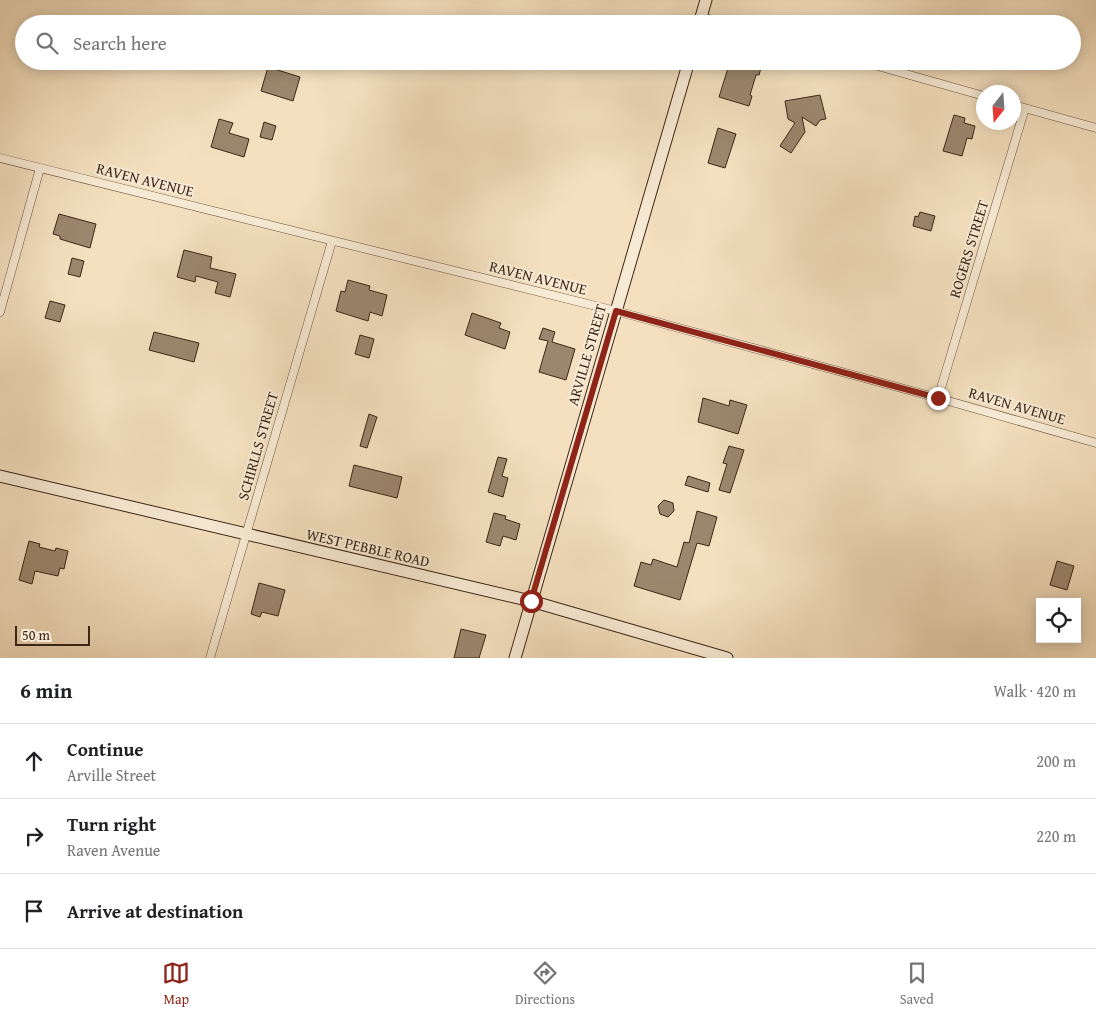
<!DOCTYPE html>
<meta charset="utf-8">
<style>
body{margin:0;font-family:"Gentium Book Plus",serif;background:#f6f6f6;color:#202124}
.controls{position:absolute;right:15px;bottom:15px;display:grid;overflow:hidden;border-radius:0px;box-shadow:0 2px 12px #0003}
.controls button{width:45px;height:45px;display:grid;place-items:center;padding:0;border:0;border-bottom:1px solid #e0e0e0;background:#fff;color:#202124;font:25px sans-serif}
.compass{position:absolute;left:976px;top:85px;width:45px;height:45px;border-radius:50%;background:#fff;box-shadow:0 2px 12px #0003;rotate:197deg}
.scale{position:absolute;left:15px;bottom:12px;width:75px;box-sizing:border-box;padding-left:5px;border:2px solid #3d2616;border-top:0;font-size:14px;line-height:18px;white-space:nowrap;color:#3d2616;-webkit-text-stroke:4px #f8ebd5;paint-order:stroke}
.stop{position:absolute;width:15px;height:15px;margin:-11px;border:4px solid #8f2418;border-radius:50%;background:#fff}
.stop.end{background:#8f2418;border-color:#fff;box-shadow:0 1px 5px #0008}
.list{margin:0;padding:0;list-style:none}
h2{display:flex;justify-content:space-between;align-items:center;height:65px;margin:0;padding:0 20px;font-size:21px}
h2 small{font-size:16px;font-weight:400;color:#757577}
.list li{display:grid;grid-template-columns:32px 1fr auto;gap:15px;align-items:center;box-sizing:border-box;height:75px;padding:0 20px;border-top:1px solid #e0e0e0}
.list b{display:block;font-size:19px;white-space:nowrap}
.list p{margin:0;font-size:16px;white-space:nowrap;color:#757577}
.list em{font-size:16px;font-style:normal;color:#757577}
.icon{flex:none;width:28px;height:28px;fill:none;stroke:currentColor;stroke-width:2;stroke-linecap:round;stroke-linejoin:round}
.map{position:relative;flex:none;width:1096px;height:658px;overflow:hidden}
.search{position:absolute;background:#fff;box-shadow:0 2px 12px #0003;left:15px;right:15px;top:15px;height:55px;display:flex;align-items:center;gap:12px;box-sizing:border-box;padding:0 18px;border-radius:28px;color:#757577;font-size:19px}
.sheet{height:290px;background:#fff}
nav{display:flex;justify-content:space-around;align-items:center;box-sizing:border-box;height:70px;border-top:1px solid #e0e0e0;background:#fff;font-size:14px;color:#757577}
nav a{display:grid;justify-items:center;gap:2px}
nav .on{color:#8f2418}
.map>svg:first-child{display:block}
</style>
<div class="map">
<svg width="1096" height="658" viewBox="0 0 1096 658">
<rect width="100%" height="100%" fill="#f4e0bf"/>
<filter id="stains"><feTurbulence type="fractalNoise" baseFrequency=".004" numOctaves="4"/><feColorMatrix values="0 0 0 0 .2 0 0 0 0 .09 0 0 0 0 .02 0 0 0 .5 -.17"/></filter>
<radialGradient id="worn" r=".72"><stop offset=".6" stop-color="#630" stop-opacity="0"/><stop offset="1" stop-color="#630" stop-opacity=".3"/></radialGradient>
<path fill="#9c876e" stroke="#3d2616" d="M732,61H739L761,68L759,75H756L750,95L752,96L749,106L719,97L728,68L730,69Z
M268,67L300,77L293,101L261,91Z
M820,95L826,119L820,120L816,126L802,117L805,132L791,153L780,146L795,123L788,119L785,101Z
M954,115L965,118L964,123L975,126L972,139L967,138L962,156L943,151Z
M219,119L233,123L229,133L249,139L244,157L211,147Z
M264,122L276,126L272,140L260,137Z
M718,128L736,134L725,168L708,163Z
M920,212L935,216L931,231L913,226L915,216L918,217Z
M59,214L96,224L90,248L60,239V236L53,234Z
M184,250L212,257L210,268L236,274L230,297L215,293L218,282L196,276L195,282L177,277Z
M72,258L84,261L80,277L68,274Z
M348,280L370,286L369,290L387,295L382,316L370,312L368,321L336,311L341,291L345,292Z
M50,301L65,305L60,322L45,318Z
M472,313L501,323L499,328L510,332L505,349L465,335Z
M543,328L555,332L552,342L575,349L566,380L539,372L548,341L539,339Z
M154,332L199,343L194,362L149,350Z
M360,335L374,339L369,358L355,354Z
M703,398L729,406L730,400L747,405L738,434L698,422Z
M369,414L377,417L367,448L360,446Z
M729,446L744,450L730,493L719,490L727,464L723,463Z
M498,457L507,459L502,476L508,478L503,497L488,492Z
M354,465L402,477L397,498L349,486Z
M688,476L710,483L708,492L685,485Z
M664,500L673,503L674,511L668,517L660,514L658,506Z
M697,511L717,517L709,546L697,543L680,600L634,586L641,562L651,565L653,559L677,567L684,542L689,543Z
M494,513L506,516L505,519L520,524L516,540L503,536L500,546L486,542Z
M29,541L40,544L39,547L55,551L56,548L68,551L64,569L60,568L58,576L35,571L32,584L19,580Z
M1057,561L1074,566L1067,590L1050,585Z
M259,583L285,590L278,616L262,612L260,617L251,614Z
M461,629L486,635L479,658H454Z"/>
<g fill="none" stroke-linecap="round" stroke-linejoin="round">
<g stroke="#6b5440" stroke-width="9">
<path id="street" d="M702,17L727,24
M860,61L984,96
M1014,105L1096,128
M0,158L616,311L938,398L1096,443
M0,312L40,168
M938,398L1025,108
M210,658L332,241"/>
</g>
<g stroke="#3d2616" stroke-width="13">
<path id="secondary" d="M699,24L706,0
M0,476L531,601L727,658
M515,658L689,61"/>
</g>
<use href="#street" stroke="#f8ebd5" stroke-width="8"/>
<use href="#secondary" stroke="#f8ebd5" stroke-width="11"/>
</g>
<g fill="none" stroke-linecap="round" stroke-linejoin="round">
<path stroke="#8f2418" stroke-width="6" d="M531,601L616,311L938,398"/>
</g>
<g text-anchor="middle" stroke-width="4" stroke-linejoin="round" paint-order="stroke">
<g font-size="15" fill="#3d2616" stroke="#f8ebd5">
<text transform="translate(145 180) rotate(14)" y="5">RAVEN AVENUE</text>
<text transform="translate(969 249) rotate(-73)" y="5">ROGERS STREET</text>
<text transform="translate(538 278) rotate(14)" y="5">RAVEN AVENUE</text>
<text transform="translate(587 355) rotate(-74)" y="5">ARVILLE STREET</text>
<text transform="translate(1017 406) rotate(16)" y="5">RAVEN AVENUE</text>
<text transform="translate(258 446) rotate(-74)" y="5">SCHIRLLS STREET</text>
<text transform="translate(368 548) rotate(13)" y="5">WEST PEBBLE ROAD</text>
</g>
</g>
<rect width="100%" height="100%" filter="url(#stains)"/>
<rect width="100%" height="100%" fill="url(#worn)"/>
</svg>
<div class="controls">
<button><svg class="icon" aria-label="locate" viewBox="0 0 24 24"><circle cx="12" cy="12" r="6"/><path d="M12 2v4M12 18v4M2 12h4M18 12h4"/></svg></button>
</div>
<svg class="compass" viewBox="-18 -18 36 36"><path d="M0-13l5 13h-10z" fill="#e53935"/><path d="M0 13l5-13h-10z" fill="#757577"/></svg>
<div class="scale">50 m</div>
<div class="stop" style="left:531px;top:601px"></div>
<div class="stop end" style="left:938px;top:398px"></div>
<div class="search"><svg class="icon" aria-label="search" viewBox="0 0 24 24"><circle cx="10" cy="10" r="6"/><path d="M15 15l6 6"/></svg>Search here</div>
</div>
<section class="sheet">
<h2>6 min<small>Walk · 420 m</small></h2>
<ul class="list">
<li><svg class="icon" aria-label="ahead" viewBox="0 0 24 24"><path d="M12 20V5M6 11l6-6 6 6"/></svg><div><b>Continue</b><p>Arville Street</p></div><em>200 m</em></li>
<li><svg class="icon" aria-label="right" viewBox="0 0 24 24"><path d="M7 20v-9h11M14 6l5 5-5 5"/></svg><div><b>Turn right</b><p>Raven Avenue</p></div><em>220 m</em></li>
<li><svg class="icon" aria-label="arrive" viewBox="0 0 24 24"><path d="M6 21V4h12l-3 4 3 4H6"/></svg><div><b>Arrive at destination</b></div></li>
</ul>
</section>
<nav>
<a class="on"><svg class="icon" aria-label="map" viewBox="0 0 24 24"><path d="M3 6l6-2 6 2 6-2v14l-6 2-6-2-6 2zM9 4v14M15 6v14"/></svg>Map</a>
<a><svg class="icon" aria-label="directions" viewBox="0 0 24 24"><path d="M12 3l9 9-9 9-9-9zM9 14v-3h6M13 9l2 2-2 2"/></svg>Directions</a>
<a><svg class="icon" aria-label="saved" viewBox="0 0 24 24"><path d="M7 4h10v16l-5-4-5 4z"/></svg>Saved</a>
</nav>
